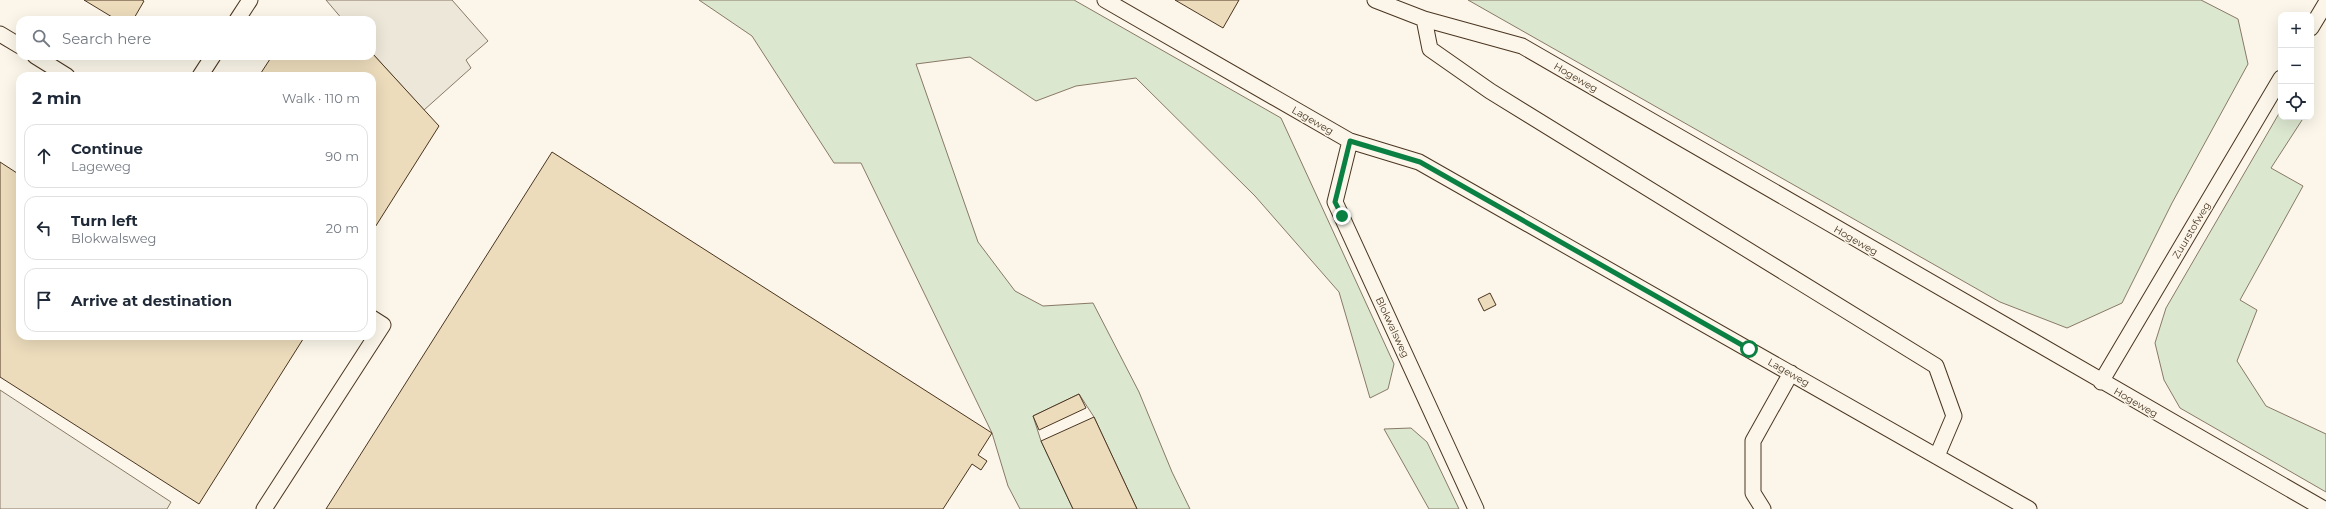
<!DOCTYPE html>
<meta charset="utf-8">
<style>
body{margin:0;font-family:Montserrat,sans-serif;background:#f6f6f7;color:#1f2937}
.controls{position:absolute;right:12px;top:12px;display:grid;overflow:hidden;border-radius:8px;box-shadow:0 4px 16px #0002}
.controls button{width:36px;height:36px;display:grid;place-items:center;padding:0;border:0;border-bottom:1px solid #e0e1e3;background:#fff;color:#1f2937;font:20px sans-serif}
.stop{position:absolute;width:12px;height:12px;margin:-9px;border:3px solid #0b8043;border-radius:50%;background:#fff}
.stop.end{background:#0b8043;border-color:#fff;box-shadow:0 1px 4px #0008}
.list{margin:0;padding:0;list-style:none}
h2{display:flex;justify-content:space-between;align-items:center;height:52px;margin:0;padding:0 16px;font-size:17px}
h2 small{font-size:13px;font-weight:400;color:#747a83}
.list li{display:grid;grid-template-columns:26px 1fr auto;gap:12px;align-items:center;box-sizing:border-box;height:64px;margin:0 8px 8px;padding:0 8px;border:1px solid #e0e1e3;border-radius:12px}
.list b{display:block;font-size:15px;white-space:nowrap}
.list p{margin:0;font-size:13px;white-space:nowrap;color:#747a83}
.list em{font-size:13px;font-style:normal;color:#747a83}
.icon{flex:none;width:22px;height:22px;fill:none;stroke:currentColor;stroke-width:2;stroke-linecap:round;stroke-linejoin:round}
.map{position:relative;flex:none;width:2326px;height:509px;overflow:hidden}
.search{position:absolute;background:#fff;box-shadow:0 4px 16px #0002;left:16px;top:16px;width:360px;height:44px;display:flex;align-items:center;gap:10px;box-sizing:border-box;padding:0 14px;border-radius:12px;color:#747a83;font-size:15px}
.panel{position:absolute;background:#fff;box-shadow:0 4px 16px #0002;left:16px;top:72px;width:360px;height:268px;border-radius:12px}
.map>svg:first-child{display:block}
</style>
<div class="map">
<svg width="2326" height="509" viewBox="0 0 2326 509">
<rect width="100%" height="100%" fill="#fbf6e9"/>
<path fill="#dce7d0" stroke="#887966" d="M699,0H1074L1281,118L1394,364L1388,389L1370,398L1339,292L1255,196L1136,78L1076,86L1036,101L970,57L916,64L978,242L1015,291L1043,306L1093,303L1139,392L1172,472L1190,509H1137L1094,417L1079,394L1033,416L1041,441L1073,509H1020L1008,486L992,433L861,163H834L752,36Z
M1468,0H2201L2238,19L2248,64L2172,203L2122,303L2067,328L2000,302Z
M2281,110V117H2304L2271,168L2303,186L2240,300L2257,310L2237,361L2266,406L2326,434V492L2180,408L2164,380L2155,343L2166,308Z
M1411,428L1427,442L1459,509H1429L1384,429Z"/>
<path fill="#ede7d9" stroke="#887966" d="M326,0H452L488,41L466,60L471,68L424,110L372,53V20H343Z
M0,390L171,502L167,509H0Z"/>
<path fill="#ecdcbc" stroke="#4a3520" d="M84,0H142L144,1L133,20H117Z
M1175,0H1239L1223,28Z
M372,53L439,126L372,232V76H259L272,56H315L316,58L318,56H372Z
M552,152L992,433L978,455L987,461L981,470L972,464L943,509H326Z
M0,162L20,175V336H305L199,504L0,377Z
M1490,293L1496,305L1484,311L1478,299Z
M1079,394L1086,408L1039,430L1033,416Z
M1094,417L1137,509H1073L1041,441Z"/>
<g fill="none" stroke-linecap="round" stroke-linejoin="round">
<g stroke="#4a3520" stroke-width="17">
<path id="service" d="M1105,0L1350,141L1419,162L2029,509
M1375,0L1424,19L1522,46L2324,509
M1424,19L1430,49L1490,91L1936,366L1954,416L1937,456
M237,20L250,0
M2311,28L2326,3
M0,34L20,46
M35,56L67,76
M200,76L213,56
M1350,141L1335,202L1476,509
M2101,382L2281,78
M264,509L383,325L372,318
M1763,509L1753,493V441L1791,373"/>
</g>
<use href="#service" stroke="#fbf6e9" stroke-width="15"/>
</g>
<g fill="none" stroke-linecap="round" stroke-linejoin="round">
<path stroke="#0b8043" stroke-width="5" d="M1342,216L1335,202L1350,141L1420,162L1749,349"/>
</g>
<g text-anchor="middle" stroke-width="3" stroke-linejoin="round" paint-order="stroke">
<g font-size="10" fill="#4a3520" stroke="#fbf6e9">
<text transform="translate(1576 77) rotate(30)" y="4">Hogeweg</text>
<text transform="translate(1313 120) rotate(30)" y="4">Lageweg</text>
<text transform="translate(2191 230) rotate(-59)" y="4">Zuurstofweg</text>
<text transform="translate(1856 240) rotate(30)" y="4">Hogeweg</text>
<text transform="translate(1393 327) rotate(65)" y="4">Blokwalsweg</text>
<text transform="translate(1789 372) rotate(30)" y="4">Lageweg</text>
<text transform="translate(2136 402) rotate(30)" y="4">Hogeweg</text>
</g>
</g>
</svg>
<div class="controls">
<button>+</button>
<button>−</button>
<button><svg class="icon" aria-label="locate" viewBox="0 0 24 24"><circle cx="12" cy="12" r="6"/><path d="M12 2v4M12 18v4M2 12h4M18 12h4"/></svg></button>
</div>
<div class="stop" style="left:1749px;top:349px"></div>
<div class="stop end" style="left:1342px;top:216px"></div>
<div class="search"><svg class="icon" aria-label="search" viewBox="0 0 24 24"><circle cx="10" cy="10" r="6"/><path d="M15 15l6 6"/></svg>Search here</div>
<section class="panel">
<h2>2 min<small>Walk · 110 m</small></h2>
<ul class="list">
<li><svg class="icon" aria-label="ahead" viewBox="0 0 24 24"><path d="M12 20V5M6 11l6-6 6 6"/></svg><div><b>Continue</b><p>Lageweg</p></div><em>90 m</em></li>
<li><svg class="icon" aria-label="left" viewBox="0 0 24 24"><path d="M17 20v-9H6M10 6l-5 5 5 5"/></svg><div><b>Turn left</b><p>Blokwalsweg</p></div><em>20 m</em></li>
<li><svg class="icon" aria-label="arrive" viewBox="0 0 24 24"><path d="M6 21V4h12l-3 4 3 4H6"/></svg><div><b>Arrive at destination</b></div></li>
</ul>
</section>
</div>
